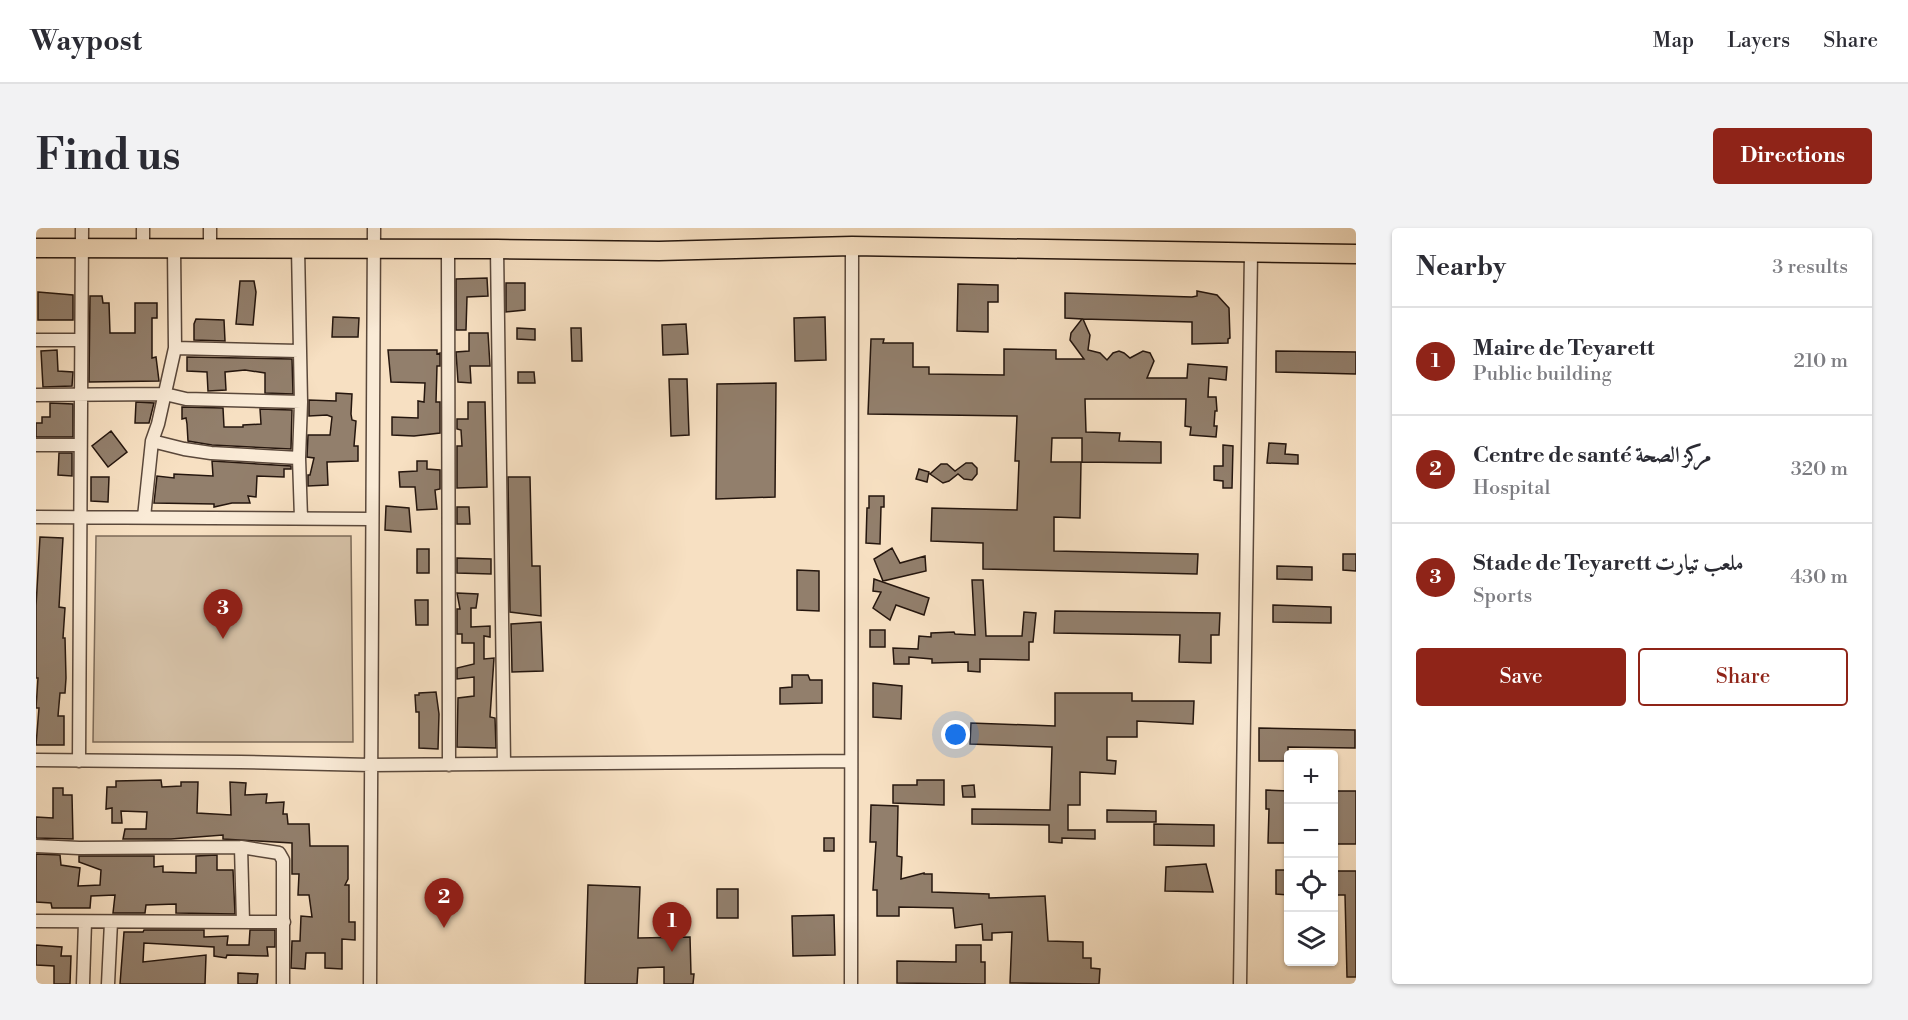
<!DOCTYPE html>
<meta charset="utf-8">
<style>
body{margin:0;font-family:"Libre Bodoni",Amiri,serif;background:#f2f2f3;color:#2b2b33}
.controls{position:absolute;right:18px;bottom:18px;display:grid;overflow:hidden;border-radius:6px;box-shadow:0 2px 4px #0004}
.controls button{width:54px;height:54px;display:grid;place-items:center;padding:0;border:0;border-bottom:2px solid #e1e1e2;background:#fff;color:#2b2b33;font:30px sans-serif}
.you{position:absolute;left:920px;top:507px;width:21px;height:21px;margin:-15px;border:4px solid #fff;border-radius:50%;background:#1a73e8;box-shadow:0 0 0 9px #1a73e833}
.badge{display:grid;place-items:center;width:39px;height:39px;border-radius:50%;background:#8f2418;color:#fff;font-size:20px;font-weight:700}
.pin{position:absolute;translate:-50% -50px;filter:drop-shadow(0 2px 3px #0008)}
.pin::after{content:'';position:absolute;top:32px;width:21px;height:18px;background:inherit;clip-path:polygon(0 0,100% 0,50% 100%)}
.list{margin:0;padding:0;list-style:none}
h2{display:flex;justify-content:space-between;align-items:center;height:78px;margin:0;padding:0 24px;font-size:26px}
h2 small{font-size:20px;font-weight:400;color:#7c7c81}
.list li{display:grid;grid-template-columns:39px 1fr auto;gap:18px;align-items:center;box-sizing:border-box;height:108px;padding:0 24px;border-top:2px solid #e1e1e2}
.list b{display:block;font-size:22px;white-space:nowrap}
.list p{margin:0;font-size:20px;white-space:nowrap;color:#7c7c81}
.list em{font-size:20px;font-style:normal;color:#7c7c81}
.actions{display:flex;gap:12px;padding:18px 24px}
.actions a{flex:1;padding:14px 0;border:2px solid #8f2418;border-radius:6px;text-align:center;font-size:21px;color:#8f2418}
.actions .main{background:#8f2418;color:#fff}
.icon{flex:none;width:33px;height:33px;fill:none;stroke:currentColor;stroke-width:2;stroke-linecap:round;stroke-linejoin:round}
.map{position:relative;flex:none;width:1320px;height:756px;overflow:hidden;border-radius:6px}
header{display:flex;align-items:center;gap:36px;box-sizing:border-box;height:84px;padding:0 30px;background:#fff;border-bottom:2px solid #e1e1e2}
header strong{font-size:28px}
nav{display:flex;gap:33px;margin-inline-start:auto;font-size:21px}
.intro{display:flex;align-items:center;justify-content:space-between;box-sizing:border-box;height:144px;padding:0 36px}
h1{margin:0;font-size:42px}
.button{padding:15px 27px;border-radius:6px;background:#8f2418;color:#fff;font-size:21px;font-weight:700}
main{display:flex;gap:36px;padding:0 36px}
aside{flex:1;background:#fff;border-radius:6px;box-shadow:0 2px 4px #0004}
.map>svg:first-child{display:block}
</style>
<header>
<strong>Waypost</strong>
<nav><a>Map</a><a>Layers</a><a>Share</a></nav>
</header>
<div class="intro"><h1>Find us</h1><a class="button">Directions</a></div>
<main>
<div class="map">
<svg width="1320" height="756" viewBox="0 0 1320 756">
<rect width="100%" height="100%" fill="#f7e0c2"/>
<filter id="stains"><feTurbulence type="fractalNoise" baseFrequency=".00333" numOctaves="4"/><feColorMatrix values="0 0 0 0 .2 0 0 0 0 .09 0 0 0 0 .02 0 0 0 .5 -.17"/></filter>
<radialGradient id="worn" r=".72"><stop offset=".6" stop-color="#630" stop-opacity="0"/><stop offset="1" stop-color="#630" stop-opacity=".3"/></radialGradient>
<path fill="#d3bea3" stroke="#7c6a58" stroke-width="1.5" d="M60,308H315L317,514H57Z"/>
<path fill="#927f6c" stroke="#25160e" stroke-width="1.5" d="M451,50L452,68L431,69L430,102H420V51Z
M204,53H218L220,64L217,97L200,96Z
M470,55H489V82L470,84Z
M922,56L962,57V74H952V104L921,103Z
M1161,63L1181,67L1193,80L1194,110L1192,111V115L1156,116V94L1047,91L1054,107L1052,122L1064,125L1071,132L1077,125L1083,123L1088,125L1094,130L1107,123L1114,125L1118,133L1111,150H1151L1152,136L1191,139L1190,152L1173,150L1172,169H1180L1181,183H1179L1178,198H1181L1180,209L1154,207L1155,199L1149,198L1150,171H1049L1050,204L1084,205L1083,213L1125,214V235L1046,234V210H1016L1015,234H1045L1044,290L1018,289V323L1162,326L1161,346L947,341V315L895,313L896,280L981,282L983,233H979L981,188L832,186L835,111H848L847,115H877V139H893V146L968,147V121L1020,122V131H1048L1034,112L1035,105L1046,91L1029,90V65L1156,69L1161,68Z
M2,64L37,67V92H2Z
M54,68H66L67,75H73L74,105H99V75H121V90H116V130L120,129L123,153L53,154Z
M297,89L323,90L322,109H296Z
M789,89L790,132L759,133L758,90Z
M160,91L188,92L189,113L158,112V96Z
M650,96L652,126L627,127L626,97Z
M481,100L499,101V112L481,111Z
M535,100H545L546,133H536Z
M433,105H452L454,138H434L435,155L422,154L420,124L433,123Z
M21,122L22,143L37,144L36,158L7,159L5,123Z
M352,122H401V126L404,125V138H401L400,174H404V205L378,208L356,207V189L382,190V173L388,174L389,155L355,154Z
M1240,123L1320,124V146L1240,144Z
M151,129L256,131L257,166L229,165V145L209,142L189,144L190,162L172,163L171,144L151,143Z
M482,144H498L499,155H482Z
M633,151H651L653,207L635,208Z
M740,155L739,269L680,271L681,156Z
M300,165L316,166L315,186L316,192L320,193L318,218H322V233L291,234L292,257L272,258V247H274L278,230L271,229L272,207H294L296,189L291,187L273,188V172L300,173Z
M100,174L118,175L113,195H99Z
M432,174H449L451,259L421,260V218H426L425,202L421,201V191H432Z
M14,175L37,176V209H0V195H6V189H14Z
M146,179L187,180L188,199H207V197L225,196L224,181L256,182L255,221L176,217L152,213L151,196L150,190L146,191Z
M75,203L91,224L72,239L56,218Z
M1233,215L1250,216L1249,226L1262,227V236L1231,235Z
M1187,217L1197,218L1196,260H1187V253L1178,252V238H1187Z
M23,225H36V248L22,247Z
M176,233L255,238V241H248V249L221,248L220,269L212,268L214,275H196L178,279V276L118,275L121,248L138,250V246L177,248Z
M381,233H391V241L404,242V261L399,262L401,281L381,282L379,259H364L363,244L381,243Z
M930,235H936L941,240V246L936,252L928,251L922,246L913,253L907,255L894,246L905,236H911L919,243Z
M883,241L893,244L891,254L880,251Z
M55,249H73L72,274L55,273Z
M472,249H494L496,338H504L505,388L474,384Z
M833,268H848V279H845L844,316L830,315L831,280H833Z
M350,278L373,280L375,304L349,302Z
M421,279H433L434,296H421Z
M4,309L27,310L23,379L29,380L27,410H29L30,450L29,465H24L22,488H28V517H0L3,480H0L2,450H0V378Z
M856,320L864,335L889,328L890,343L847,353L838,331Z
M381,321H393V345H381Z
M1307,326H1320V343L1307,342Z
M421,330L455,331V346L421,345Z
M1241,338L1276,339V352L1241,351Z
M761,342L783,343V383L761,382Z
M838,351L893,370L888,387L860,377L854,392L837,380L845,364L837,363Z
M936,352H947L950,408H986L988,384L1000,385L997,414H993V432L944,431V444L932,443V434L896,435V431L873,429V436H858L857,420L882,421L883,408L895,409V405L918,404L919,406L939,407Z
M421,365L442,366L440,380H435V399L454,398V409L448,408V431L458,430L454,489L459,490L460,520L421,519L422,470L438,468V449L421,451V440L438,436V415H426V406H421V381H424Z
M379,372H392V397H380Z
M1237,377L1295,379V395L1237,394Z
M1019,383L1184,385L1183,407H1175V435L1143,434L1144,407L1018,405Z
M505,394L507,443L476,444L475,396Z
M834,402H849V419H834Z
M756,447H772L774,452H786V475L744,476V460L756,459Z
M837,455L866,458L865,491L837,489Z
M400,464L403,486L402,521L383,520V484H380L379,467H383V465Z
M1019,465H1096V473H1158L1157,496L1101,493V509H1071V532L1080,533L1079,546L1044,544V577H1032V602H1059V611L1026,610V615L1013,614V597L936,596V581L1014,582L1016,519L934,516L935,495L1019,498Z
M1223,500L1319,502V520L1252,519V533H1223Z
M125,552L126,559L145,558V554H162L161,585L195,587L194,554L210,555L209,567L231,566L230,575L248,574L247,586H251L252,596H273L274,618H312V651L309,657H313V694H319V712L306,711V741L289,740V725H270L269,741L255,740L256,713H264L265,688L276,689L273,667H262L263,646H256V615L187,611V607L135,611H87L89,601H110L111,584L85,583L86,595H76V580L70,581L71,559H80V553Z
M881,552H908V577L857,575V557H881Z
M938,557L939,569H927L926,558Z
M17,560H27V567H36L37,611L0,610V589L17,590Z
M1230,562L1252,563V615H1232L1233,581H1230Z
M1298,563H1320V616H1298Z
M835,577L862,578L861,628L866,629L865,651L888,645V646H896V664L953,666V670L1009,668L1012,713L1047,714V730H1055V740L1064,741L1063,756L974,755L976,704L956,705V712H947L946,696L919,700L917,680L863,679V688H841V662H837L840,614H834Z
M1071,582L1120,583V594H1071Z
M1118,596L1178,597V618L1118,617Z
M788,610H798V623H788Z
M0,626L24,627L25,637L44,640L42,658L64,657L65,642L43,634V628H118V639L127,638V644L160,645V628L181,627V642H197L199,686L140,685V676L110,677L109,685H77L79,667L55,668L54,680H16L15,675L0,674Z
M1170,636L1177,664L1129,663L1130,639Z
M1240,642H1252V667L1240,666Z
M1298,643H1320V749H1311L1309,667H1298Z
M552,657L604,659L602,710L654,709L655,746H658L657,756H628V739L602,740L601,756H549Z
M681,661H702V690H681Z
M798,687L799,727L757,728L756,688Z
M108,702H168V709L192,708L191,717H213L214,702H239V719H231L232,728L191,727L190,730L178,728V719L108,715L107,734L170,727L169,756H84L88,704H107Z
M0,717L26,719L25,728H35L34,756H18V738L0,737Z
M920,717H945V734H949V756L861,755V733L920,734Z
M202,745L222,746L221,756H202Z"/>
<g fill="none" stroke-linecap="round" stroke-linejoin="round">
<g stroke="#5a483b" stroke-width="15">
<path id="minor" d="M174,19V0
M107,20V0
M262,20L265,174L263,230L265,290
M412,21L413,537
M461,21L468,536
M0,112H44
M139,120L263,123
M0,167L129,166L150,171L265,174
M116,213L148,221L175,225L263,230
M0,217H44
M0,289L335,291
M108,289L116,213L122,196L139,120L138,20
M0,532L204,534L335,537L815,533
M43,533L46,0
M0,618L43,620L205,619L243,625L247,632V756
M205,619L207,694
M0,693L248,694
M47,756L49,694
M72,756L75,694
M334,756L338,0
M815,756L816,18
M1204,756L1215,25"/>
</g>
<g stroke="#25160e" stroke-width="21">
<path id="highway" d="M0,20L461,21L623,23L816,18L1320,26"/>
</g>
<use href="#minor" stroke="#faebd7" stroke-width="12"/>
<use href="#highway" stroke="#f7e0c2" stroke-width="18"/>
</g>
<rect width="100%" height="100%" filter="url(#stains)"/>
<rect width="100%" height="100%" fill="url(#worn)"/>
</svg>
<div class="controls">
<button>+</button>
<button>−</button>
<button><svg class="icon" aria-label="locate" viewBox="0 0 24 24"><circle cx="12" cy="12" r="6"/><path d="M12 2v4M12 18v4M2 12h4M18 12h4"/></svg></button>
<button><svg class="icon" aria-label="layers" viewBox="0 0 24 24"><path d="M12 4l9 5-9 5-9-5zM3 14l9 5 9-5"/></svg></button>
</div>
<div class="you"></div>
<div class="pin badge" style="left:636px;top:724px">1</div>
<div class="pin badge" style="left:408px;top:700px">2</div>
<div class="pin badge" style="left:187px;top:411px">3</div>
</div>
<aside>
<h2>Nearby<small>3 results</small></h2>
<ul class="list">
<li><span class="badge">1</span><div><b>Maire de Teyarett</b><p>Public building</p></div><em>210 m</em></li>
<li><span class="badge">2</span><div><b>Centre de santé مركز الصحة</b><p>Hospital</p></div><em>320 m</em></li>
<li><span class="badge">3</span><div><b>Stade de Teyarett ملعب تيارت</b><p>Sports</p></div><em>430 m</em></li>
</ul>
<div class="actions"><a class="main">Save</a><a>Share</a></div>
</aside>
</main>
